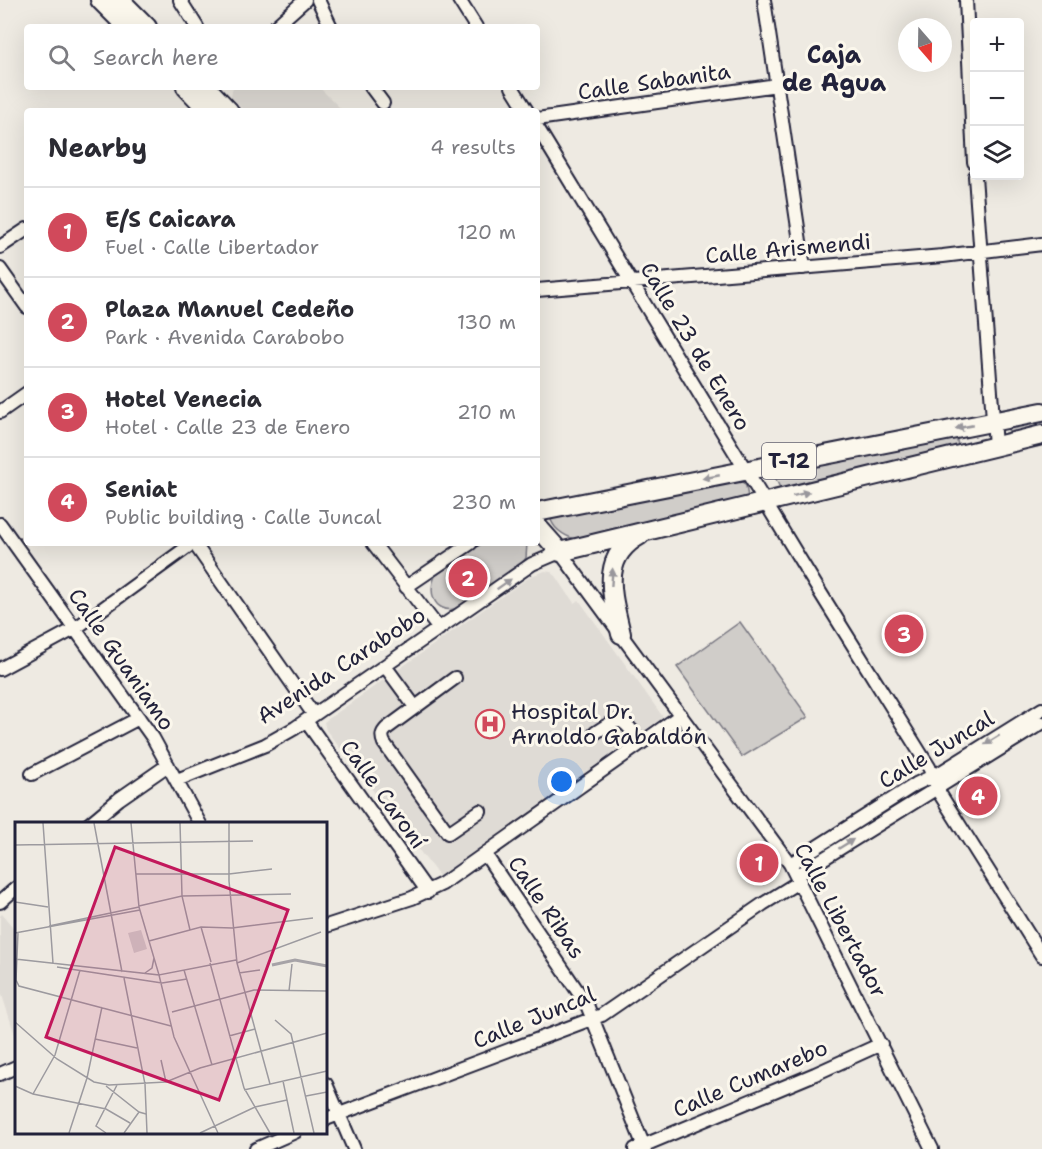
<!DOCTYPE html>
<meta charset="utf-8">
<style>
body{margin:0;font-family:"Shantell Sans",sans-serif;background:#f7f7f7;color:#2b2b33}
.controls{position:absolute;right:18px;top:18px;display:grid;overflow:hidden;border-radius:6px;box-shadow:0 6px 24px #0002}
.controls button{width:54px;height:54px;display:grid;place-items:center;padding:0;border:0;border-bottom:2px solid #e1e1e2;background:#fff;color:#2b2b33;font:30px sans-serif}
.compass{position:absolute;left:898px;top:18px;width:54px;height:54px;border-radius:50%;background:#fff;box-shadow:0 6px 24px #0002;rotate:160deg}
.you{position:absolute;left:562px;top:782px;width:21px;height:21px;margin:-15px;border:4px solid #fff;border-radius:50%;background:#1a73e8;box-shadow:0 0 0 9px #1a73e833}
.badge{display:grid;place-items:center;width:39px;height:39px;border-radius:50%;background:#d1495b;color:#fff;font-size:20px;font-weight:700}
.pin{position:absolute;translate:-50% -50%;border:3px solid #fff;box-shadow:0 2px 6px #0006}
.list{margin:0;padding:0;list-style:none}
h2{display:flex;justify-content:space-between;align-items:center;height:78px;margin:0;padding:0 24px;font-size:26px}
h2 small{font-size:20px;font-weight:400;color:#7c7c81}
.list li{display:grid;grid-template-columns:39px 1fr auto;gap:18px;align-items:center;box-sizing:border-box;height:90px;padding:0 24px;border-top:2px solid #e1e1e2}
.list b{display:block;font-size:22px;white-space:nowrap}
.list p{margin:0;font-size:20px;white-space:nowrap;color:#7c7c81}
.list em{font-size:20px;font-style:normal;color:#7c7c81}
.icon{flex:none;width:33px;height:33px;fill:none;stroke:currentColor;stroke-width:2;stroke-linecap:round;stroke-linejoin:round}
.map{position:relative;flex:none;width:1042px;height:1149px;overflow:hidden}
.search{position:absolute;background:#fff;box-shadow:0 6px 24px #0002;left:24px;top:24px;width:516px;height:66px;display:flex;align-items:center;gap:15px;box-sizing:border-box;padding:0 21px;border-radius:6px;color:#7c7c81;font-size:22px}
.panel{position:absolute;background:#fff;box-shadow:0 6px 24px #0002;left:24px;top:108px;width:516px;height:438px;border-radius:6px}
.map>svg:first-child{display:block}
</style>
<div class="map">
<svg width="1042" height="1149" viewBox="0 0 1042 1149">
<rect width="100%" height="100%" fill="#eeeae2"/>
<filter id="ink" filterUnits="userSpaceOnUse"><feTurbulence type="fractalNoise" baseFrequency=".0167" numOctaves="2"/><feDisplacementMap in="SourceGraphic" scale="12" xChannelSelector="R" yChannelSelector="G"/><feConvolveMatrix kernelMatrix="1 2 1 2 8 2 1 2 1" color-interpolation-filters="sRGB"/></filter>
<g filter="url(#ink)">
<path fill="#dfdbd5" d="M233,87H319L343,111H244L231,96Z
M545,571L551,572L556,576L574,603L579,600L663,717L439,876L326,730L324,722L531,576Z
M2,914L16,931V1038L0,989V916Z"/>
<path fill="#d0cdc9" stroke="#797882" stroke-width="1.5" d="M1042,418V430L1010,435L1007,427Z
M956,437L958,445L956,447L782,492L774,475L775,473Z
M739,478L746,486L748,497L579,540C568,538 555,531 551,520L553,517Z
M483,543H527L526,558L522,563C508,573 468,606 454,609C446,611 437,607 434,599C431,592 432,583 435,576Z
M740,622L808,717L742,757L677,667Z"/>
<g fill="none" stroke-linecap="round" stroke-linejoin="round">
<g stroke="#22223b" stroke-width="16">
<path id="minor" d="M180,0L197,27
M318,0L331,27
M459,0L476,27
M764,0L804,268
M966,0L974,162
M275,27L305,0
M371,87L383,103
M512,87L527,111
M537,119L777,85
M537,127L818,589L929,767L940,794L1042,956
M975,176L995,446
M0,247L27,229
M0,269L27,307
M537,290L943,256L1042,244
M0,412L27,393
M0,524L153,738L200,824
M194,543L314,715
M373,543L439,629
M406,587L471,543
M385,666L415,707
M0,669L76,628L193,543
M455,678L387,728C382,733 381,736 384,743L448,833L480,811
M306,721L428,892
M595,733C623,714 622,718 641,743
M32,774L139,718
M177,780L265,745L295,728L532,564L560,552L790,864L932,1149
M89,824L119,799L168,765
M485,854L587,1005L645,1149
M790,864L916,784L941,772L1042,709
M797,875L1042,723
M0,902L16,888
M326,926L412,898L442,884L681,715
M0,1074L16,1067
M326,1084L354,1149
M326,1119L602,1015L763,904L800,881
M256,1149L295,1132
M635,1149L815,1074L881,1044"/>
</g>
<g stroke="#22223b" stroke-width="22">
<path id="highway" d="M100,0L127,27
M120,0L147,27
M186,87L209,111
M206,87L229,111
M537,512L1042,412
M537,526L560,552L1042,435
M621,634C613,597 598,558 640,535"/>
</g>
<use href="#minor" stroke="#fbf7ec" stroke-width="12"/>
<use href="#highway" stroke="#fbf7ec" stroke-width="18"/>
</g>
<defs><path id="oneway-solid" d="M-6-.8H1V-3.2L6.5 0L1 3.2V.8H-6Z" transform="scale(1.5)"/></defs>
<g fill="#99979c">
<use href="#oneway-solid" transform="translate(964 427) rotate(169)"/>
<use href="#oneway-solid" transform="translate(711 477) rotate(169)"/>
<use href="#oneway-solid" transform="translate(801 494) rotate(-14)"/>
<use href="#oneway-solid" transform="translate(612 577) rotate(-86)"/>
<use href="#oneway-solid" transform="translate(504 584) rotate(-35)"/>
<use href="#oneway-solid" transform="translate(992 740) rotate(148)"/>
<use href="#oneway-solid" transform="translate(846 844) rotate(-32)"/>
</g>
</g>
<defs>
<g id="hospital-ring" transform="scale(1.5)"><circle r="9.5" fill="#fbf7ec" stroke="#d1495b" stroke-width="1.5"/><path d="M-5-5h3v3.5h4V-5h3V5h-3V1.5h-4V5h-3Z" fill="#d1495b"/></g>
</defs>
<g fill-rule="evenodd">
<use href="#hospital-ring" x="490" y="724"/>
</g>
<g text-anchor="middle" stroke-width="6" stroke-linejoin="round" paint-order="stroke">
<rect fill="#fbf7ec" stroke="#636270" stroke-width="1.5" x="762" y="443" width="54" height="36" rx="4.5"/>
<g font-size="21" font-weight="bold" fill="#22223b">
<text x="789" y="468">T-12</text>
</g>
<g font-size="22" fill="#22223b" stroke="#fbf7ec">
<text transform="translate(654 81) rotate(-8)" y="8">Calle Sabanita</text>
<text transform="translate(788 248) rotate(-5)" y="8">Calle Arismendi</text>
<text transform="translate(696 346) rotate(59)" y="8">Calle 23 de Enero</text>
<text transform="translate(122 659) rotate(55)" y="8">Calle Guaniamo</text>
<text transform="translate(341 665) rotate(-33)" y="8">Avenida Carabobo</text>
<text transform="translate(936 749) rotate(-31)" y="8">Calle Juncal</text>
<text transform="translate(384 794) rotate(54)" y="8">Calle Caroní</text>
<text transform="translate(547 907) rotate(56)" y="8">Calle Ribas</text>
<text transform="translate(841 920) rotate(62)" y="8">Calle Libertador</text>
<text transform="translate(534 1017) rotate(-22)" y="8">Calle Juncal</text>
<text transform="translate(750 1078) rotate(-23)" y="8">Calle Cumarebo</text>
</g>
<g font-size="22" fill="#22223b" stroke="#fbf7ec" text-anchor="start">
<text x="511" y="719">Hospital Dr.<tspan x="511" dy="25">Arnoldo Gabaldón</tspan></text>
</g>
<g font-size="24" font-weight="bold" fill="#22223b" stroke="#fbf7ec">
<text x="834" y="63">Caja<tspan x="834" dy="28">de Agua</tspan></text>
</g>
</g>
<g transform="translate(15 822)">
<rect width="312" height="312" fill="#eeeae2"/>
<path d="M126,108L132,127L119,131L113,111Z" fill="#d0cdc9"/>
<path fill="none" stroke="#a6a3a7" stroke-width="3" d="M257,143L280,138L312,144"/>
<path fill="none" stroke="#9c9a9f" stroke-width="1.5" d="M28,1L38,141M79,1L107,150M116,1L124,85L144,153L221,138M165,1L167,74L175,108M214,1V59L222,141L255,262M0,23L238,19M121,52H214L257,47M0,80L33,85M124,84L167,74L276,72M34,104L124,85M186,105L196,140M0,111L125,88M3,111L1,158L4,164L156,204M134,119L186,105L217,106L298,96M0,137L144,153L159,215L203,311M195,141L229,266L255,311M222,141L306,110M42,145L147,161M169,148L197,243M130,151L137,146L139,136M224,151L245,148M109,156L130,262L132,311M147,161L172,157M274,169L277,142M157,190L239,168L312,169M260,198L276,212L299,311M0,200L42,237L79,260L94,263L151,260L185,246L312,211M214,214L240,207M80,217L122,226M146,238L151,260M268,259L279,311M0,264L18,272L91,287L115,301M91,264L124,290L131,292M229,268L312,249M18,272L40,233L65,148M291,274L312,270M54,311L72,256L87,185M91,311L81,304L102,263M109,311L124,290M185,311L240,285L272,278"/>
<path fill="#c2185b" fill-opacity="0.15" stroke="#c2185b" stroke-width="3" d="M100,25L273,88L204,278L31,215Z"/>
<rect width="312" height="312" fill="none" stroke="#22223b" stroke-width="3"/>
</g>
</svg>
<div class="controls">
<button>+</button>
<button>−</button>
<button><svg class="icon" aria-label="layers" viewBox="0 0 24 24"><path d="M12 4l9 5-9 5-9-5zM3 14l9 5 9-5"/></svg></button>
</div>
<svg class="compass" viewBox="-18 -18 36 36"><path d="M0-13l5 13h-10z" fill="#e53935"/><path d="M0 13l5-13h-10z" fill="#7c7c81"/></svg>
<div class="you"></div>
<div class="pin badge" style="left:759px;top:863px">1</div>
<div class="pin badge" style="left:468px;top:578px">2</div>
<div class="pin badge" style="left:904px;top:634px">3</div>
<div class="pin badge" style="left:978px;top:796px">4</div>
<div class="search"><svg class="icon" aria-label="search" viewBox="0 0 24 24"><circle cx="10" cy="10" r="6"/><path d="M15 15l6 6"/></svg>Search here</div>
<section class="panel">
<h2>Nearby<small>4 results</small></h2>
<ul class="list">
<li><span class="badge">1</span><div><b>E/S Caicara</b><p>Fuel · Calle Libertador</p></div><em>120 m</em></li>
<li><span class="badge">2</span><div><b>Plaza Manuel Cedeño</b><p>Park · Avenida Carabobo</p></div><em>130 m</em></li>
<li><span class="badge">3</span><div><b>Hotel Venecia</b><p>Hotel · Calle 23 de Enero</p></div><em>210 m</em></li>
<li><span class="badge">4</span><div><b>Seniat</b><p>Public building · Calle Juncal</p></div><em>230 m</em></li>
</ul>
</section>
</div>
